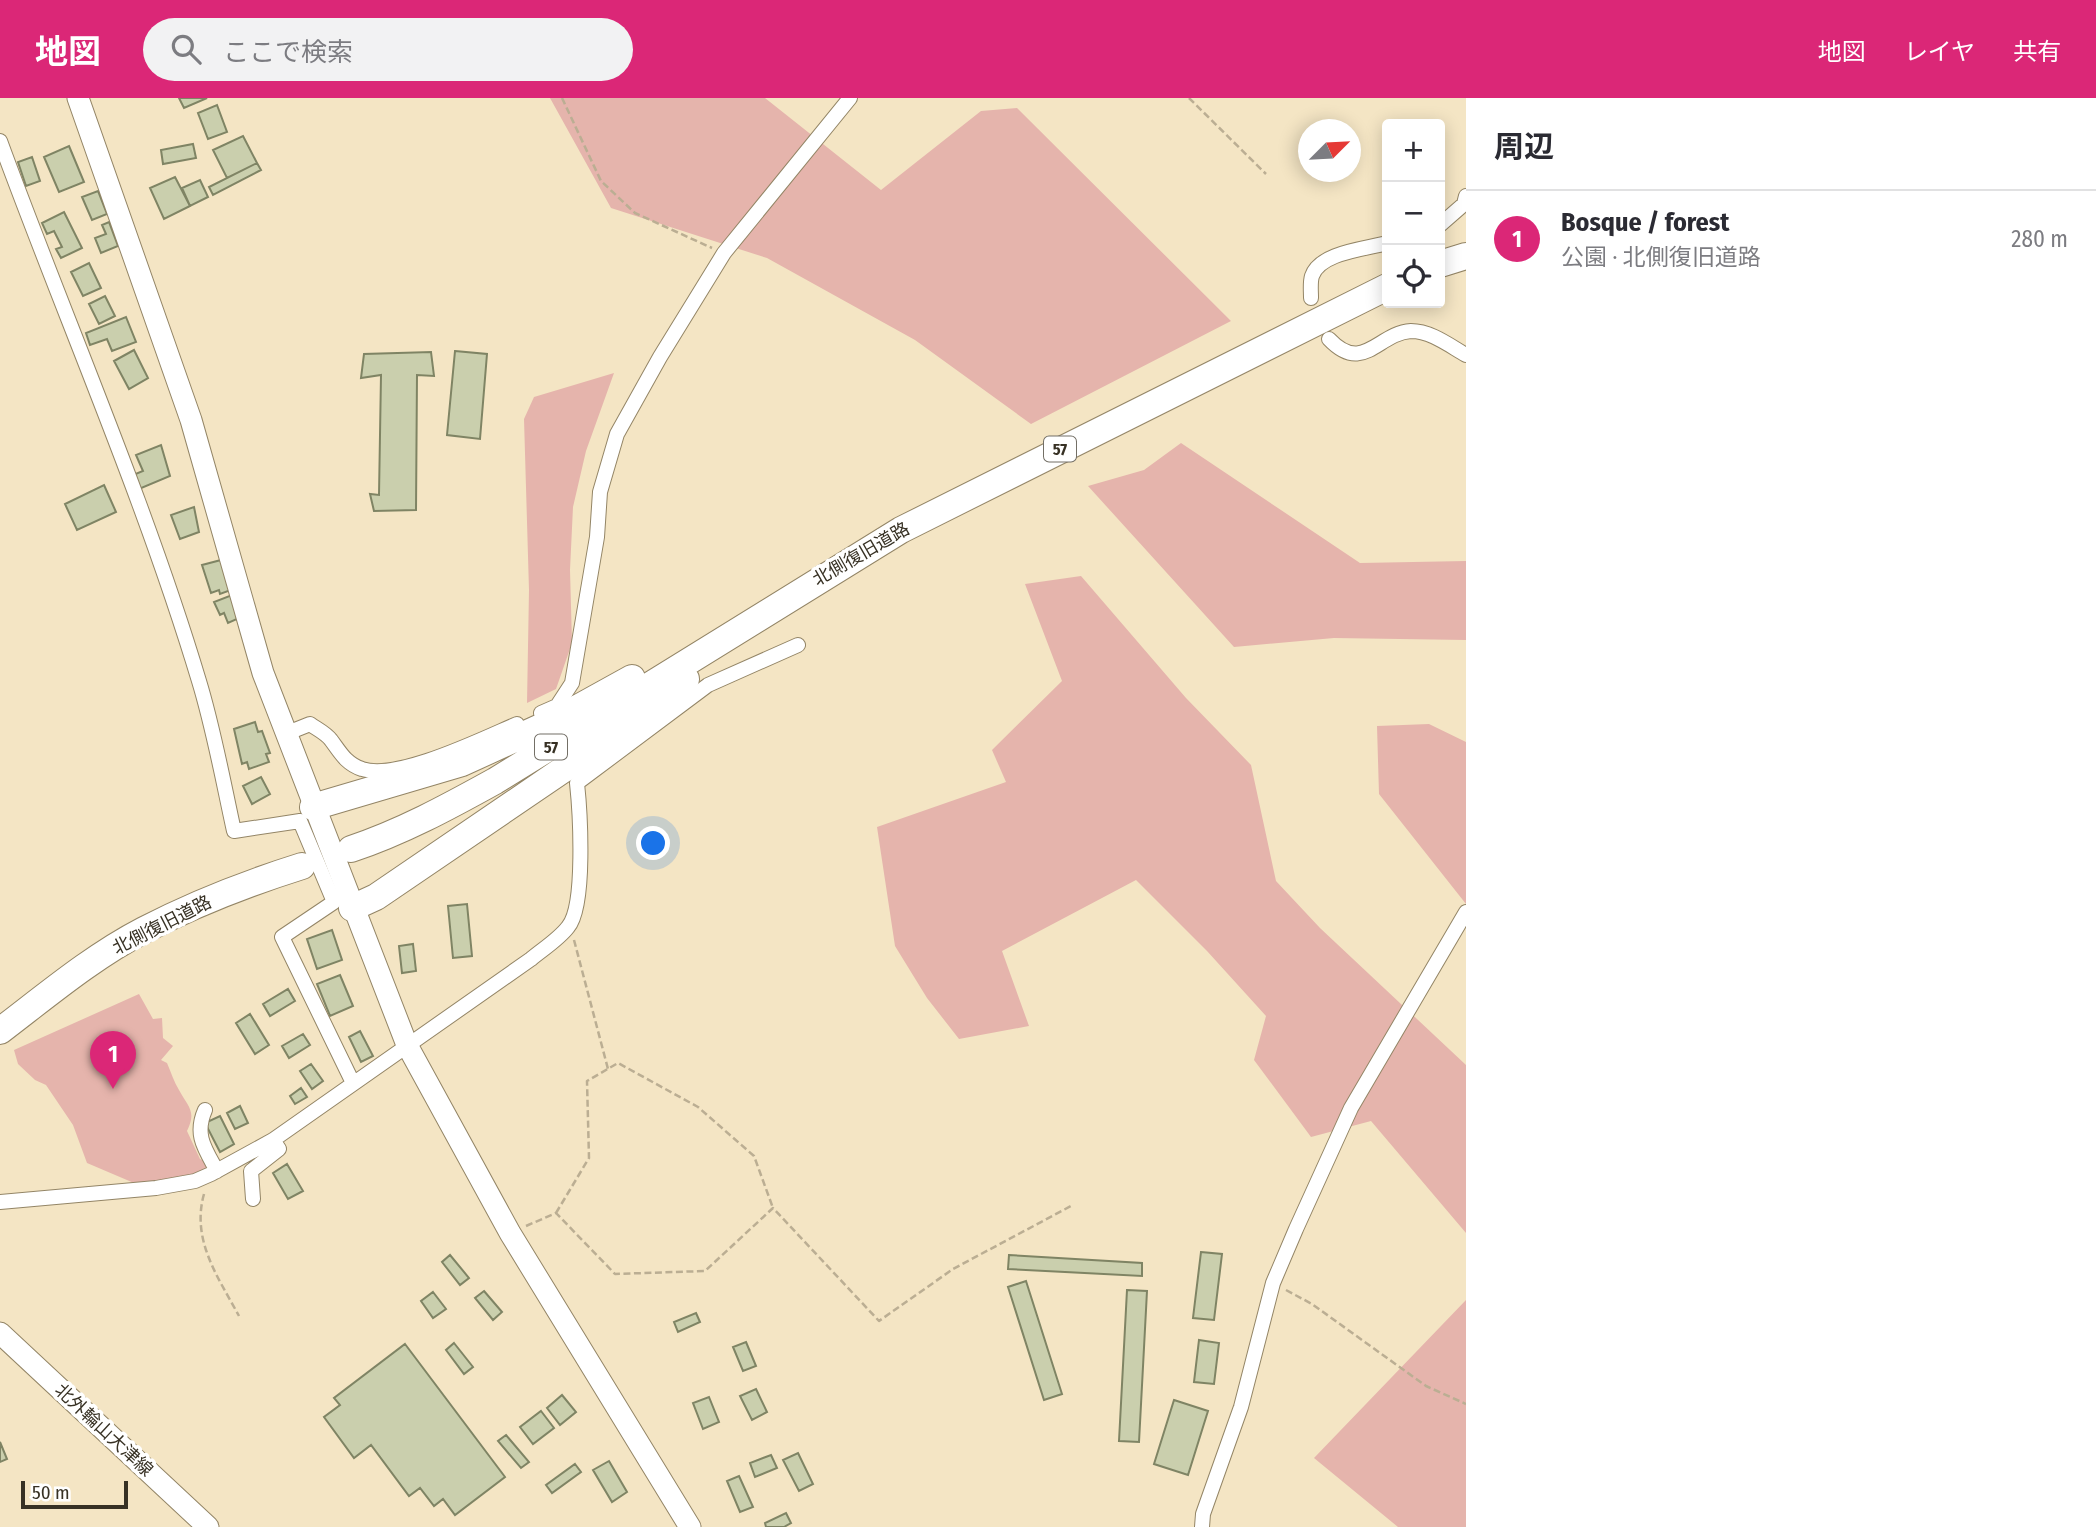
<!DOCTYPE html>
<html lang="ja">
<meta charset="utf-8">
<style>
body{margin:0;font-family:"Fira Sans Condensed","Noto Sans JP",sans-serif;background:#f2f2f3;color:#2b2b33}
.controls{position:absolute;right:21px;top:21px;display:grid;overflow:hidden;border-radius:7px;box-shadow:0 4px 18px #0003}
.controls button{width:63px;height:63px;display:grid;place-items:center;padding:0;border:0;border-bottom:2px solid #e1e1e2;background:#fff;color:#2b2b33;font:35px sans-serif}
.compass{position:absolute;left:1298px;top:21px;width:63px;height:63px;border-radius:50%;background:#fff;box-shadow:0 4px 18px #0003;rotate:66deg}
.scale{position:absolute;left:21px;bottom:18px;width:107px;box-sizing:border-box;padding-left:7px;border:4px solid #373124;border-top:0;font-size:19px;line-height:24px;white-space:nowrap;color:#373124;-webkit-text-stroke:5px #fff;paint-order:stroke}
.you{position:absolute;left:654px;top:746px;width:24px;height:24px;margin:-18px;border:5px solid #fff;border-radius:50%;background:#1a73e8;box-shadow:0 0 0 10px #1a73e833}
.badge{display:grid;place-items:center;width:46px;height:46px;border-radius:50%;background:#db2777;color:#fff;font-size:23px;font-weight:700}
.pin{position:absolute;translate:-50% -58px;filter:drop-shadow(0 2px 4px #0008)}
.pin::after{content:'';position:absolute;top:37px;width:24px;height:21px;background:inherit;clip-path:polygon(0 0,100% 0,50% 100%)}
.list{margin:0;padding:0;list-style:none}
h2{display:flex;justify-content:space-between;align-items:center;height:91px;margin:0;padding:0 28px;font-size:30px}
h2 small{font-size:23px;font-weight:400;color:#7c7c81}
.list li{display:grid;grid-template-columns:46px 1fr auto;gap:21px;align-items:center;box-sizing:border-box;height:98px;padding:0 28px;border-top:2px solid #e1e1e2}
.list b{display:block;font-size:26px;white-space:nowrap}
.list p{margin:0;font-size:23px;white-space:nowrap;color:#7c7c81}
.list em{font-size:23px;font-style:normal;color:#7c7c81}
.icon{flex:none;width:38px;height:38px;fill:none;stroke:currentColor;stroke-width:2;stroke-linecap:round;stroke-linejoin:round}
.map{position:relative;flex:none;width:1466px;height:1429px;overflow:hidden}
header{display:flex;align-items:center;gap:42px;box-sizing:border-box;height:98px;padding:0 35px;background:#db2777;color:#fff}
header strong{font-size:33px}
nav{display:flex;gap:38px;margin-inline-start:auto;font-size:24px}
.search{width:490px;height:63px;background:#f2f2f3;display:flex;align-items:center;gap:18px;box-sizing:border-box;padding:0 24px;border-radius:38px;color:#7c7c81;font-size:26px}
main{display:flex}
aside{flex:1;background:#fff}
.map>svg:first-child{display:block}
</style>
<header>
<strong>地図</strong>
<div class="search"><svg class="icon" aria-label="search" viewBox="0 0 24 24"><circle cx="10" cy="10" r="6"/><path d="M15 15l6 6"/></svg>ここで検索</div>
<nav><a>地図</a><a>レイヤ</a><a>共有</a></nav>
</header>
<main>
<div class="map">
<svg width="1466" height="1429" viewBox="0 0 1466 1429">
<rect width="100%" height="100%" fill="#f4e5c4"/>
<path fill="#e5b4ac" d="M550,0H765L881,92L981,13L1017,10L1231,223L1031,326L915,242L767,160L611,110Z
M614,275L586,353L573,409L570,472L572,545L556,591L527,605L529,492L524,321L534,299Z
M1181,345L1360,465L1466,463V542L1334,540L1234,549L1088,388L1144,372Z
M1081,478L1186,600L1251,667L1276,783L1320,830L1466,967V1135L1371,1023L1311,1039L1254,962L1266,918L1207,853L1136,782L1002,853L1029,928L959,941L927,900L895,848L877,729L1006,684L992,652L1062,583L1025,486Z
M1429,626L1466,644V806L1379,696L1377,628Z
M139,896L153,921L162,920L163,940L173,948L161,962L167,965C171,974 174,984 179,992C188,1009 197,1013 187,1033L200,1061L225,1073L141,1088L87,1065L73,1027L46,987L35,982L18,966L14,952Z
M1466,1202V1429H1398L1314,1360Z"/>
<path fill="#cacfad" stroke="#7f8464" stroke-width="2" d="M179,0H207L184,10Z
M217,7L227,34L208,41L198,15Z
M243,38L257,65L227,80L213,52Z
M193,46L196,60L163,66L161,52Z
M69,48L84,84L59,94L44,59Z
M32,59L40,83L26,88L18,64Z
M257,65L261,72L213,97L209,89Z
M175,79L190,108L164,121L150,90Z
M200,82L208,99L190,108L182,90Z
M98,93L107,116L92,122L82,99Z
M64,114L82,150L61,160L56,151L62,149L54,133L47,136L42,125Z
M109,124L118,148L101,155L95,140L106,136L102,127Z
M89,165L101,190L83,198L71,174Z
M105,198L115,218L99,226L89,206Z
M126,219L136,244L112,253L107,241L90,247L86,235Z
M134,252L148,280L129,291L114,263Z
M455,253L487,256L480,341L447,337Z
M431,254L434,278L417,277L416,412L374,413L370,396L379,397L381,277L361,280L364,256Z
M161,347L170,378L139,391L133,377L143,373L136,357Z
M104,387L116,414L77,432L65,406Z
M194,409L199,434L180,441L171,417Z
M221,462L231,492L220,496L219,492L211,495L202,467Z
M232,497L237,521L228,525L224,515L220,517L214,504Z
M255,624L258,634L262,633L270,655L266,656L269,664L249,671L247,664L242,666L234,631Z
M261,679L270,696L252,706L243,688Z
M467,806L472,858L453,860L448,808Z
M332,832L342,862L317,871L307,841Z
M413,846L416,873L402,875L399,848Z
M340,877L353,908L330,918L317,886Z
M288,891L295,903L270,918L263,906Z
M250,916L269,947L255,956L236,925Z
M360,933L373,958L361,964L349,939Z
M303,936L310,947L289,960L282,948Z
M311,966L323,983L312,991L300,973Z
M301,990L307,999L295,1006L290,998Z
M240,1008L248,1025L235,1031L227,1015Z
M220,1018L234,1046L220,1054L205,1025Z
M287,1066L303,1093L288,1101L273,1075Z
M1201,1154L1222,1156L1214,1222L1193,1220Z
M450,1157L469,1180L460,1187L442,1164Z
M1009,1157L1142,1165V1178L1008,1171Z
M1026,1183L1062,1296L1044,1302L1008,1189Z
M1127,1192L1147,1193L1139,1344L1119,1343Z
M484,1193L502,1214L493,1222L475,1200Z
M433,1194L446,1211L433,1220L421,1203Z
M696,1215L700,1224L678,1234L674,1224Z
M1199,1242L1219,1245L1214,1286L1194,1284Z
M746,1244L756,1268L743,1273L733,1249Z
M454,1245L473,1269L464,1276L446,1252Z
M405,1246L505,1379L455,1417L443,1401L434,1408L420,1390L409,1398L371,1347L354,1360L324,1319L340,1307L334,1300Z
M756,1291L767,1314L752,1322L740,1298Z
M562,1297L576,1314L560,1327L547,1310Z
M709,1299L719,1324L703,1331L693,1305Z
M1174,1302L1208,1313L1188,1377L1154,1366Z
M541,1313L554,1330L533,1346L520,1329Z
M506,1337L529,1364L521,1370L498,1343Z
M0,1344L7,1361L0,1364Z
M798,1355L813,1386L799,1393L783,1362Z
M771,1357L777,1370L755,1379L750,1365Z
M609,1363L627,1394L612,1404L593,1372Z
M575,1366L581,1374L552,1395L546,1387Z
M739,1378L753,1409L740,1414L727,1383Z
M786,1415L791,1425L784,1429H766L765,1425Z"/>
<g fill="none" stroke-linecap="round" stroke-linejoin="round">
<g stroke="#938566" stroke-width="16">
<path id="street" d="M0,43C66,223 144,400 199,583C214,632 223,683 234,733L300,723L334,804L282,839L353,985
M1440,127L1464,106L1466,98
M1311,200C1311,193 1310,184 1312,178C1320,154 1367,151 1387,145
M1329,241C1363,277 1378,235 1411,233C1431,233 1450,248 1466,257
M541,615L557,608L572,585L597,439L600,394L617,336L660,259L724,155L850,0
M285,636L310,626C317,631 326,635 331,642C340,654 346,666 362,671C397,683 482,641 517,626
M205,1012C194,1037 205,1051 217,1073
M253,1101L251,1073L279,1051L273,1042
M0,1104L156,1090L195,1083L211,1076L273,1042L531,861C543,851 559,841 568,829C586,808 580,713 577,685L708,587L798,547
M1202,1429L1203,1416L1241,1309L1273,1185L1296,1131L1351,1010L1466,814"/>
</g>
<g stroke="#938566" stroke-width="23">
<path id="secondary" d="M78,0L191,322L263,575L407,947L510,1135L690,1429
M0,1235L208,1429"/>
</g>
<g stroke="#938566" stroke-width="28">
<path id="highway" d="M1440,166L1466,158
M313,709L462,665L556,622L632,580
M351,751C402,734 448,709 495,683L901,432L1387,189
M352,810L376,799L655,609L686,581
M0,933C46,898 92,859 144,832C194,806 248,785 302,768"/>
</g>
<path stroke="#bbae93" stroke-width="2.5" stroke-dasharray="7 3.5" stroke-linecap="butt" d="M562,0L601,83L635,115L712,150
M1189,0L1266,76
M574,842L608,971
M204,1096C191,1142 218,1179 239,1218
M556,1115L589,1060L587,983L618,965L698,1009L754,1058L773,1110
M526,1128L556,1115L615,1176L705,1173L773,1110L879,1223L953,1171L1071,1108
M1286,1192L1312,1206L1426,1288L1466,1306"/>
<use href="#street" stroke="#fff" stroke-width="14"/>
<use href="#secondary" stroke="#fff" stroke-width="21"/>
<use href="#highway" stroke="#fff" stroke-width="26"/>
</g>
<g text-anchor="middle" stroke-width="7" stroke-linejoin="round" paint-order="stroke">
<g fill="#fff" stroke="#736f66" stroke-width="2">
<rect x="1044" y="338.5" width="32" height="25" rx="5"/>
<rect x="535" y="636.5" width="32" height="25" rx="5"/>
</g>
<g font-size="16" font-weight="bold" fill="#373124">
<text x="1060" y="357">57</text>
<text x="551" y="655">57</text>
</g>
<g font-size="18" fill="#373124" stroke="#fff">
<text transform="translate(861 456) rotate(-30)" y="6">北側復旧道路</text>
<text transform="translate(162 827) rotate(-27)" y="6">北側復旧道路</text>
<text transform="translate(104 1332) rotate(43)" y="6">北外輪山大津線</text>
</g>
</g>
</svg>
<div class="controls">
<button>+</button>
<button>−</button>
<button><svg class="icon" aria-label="locate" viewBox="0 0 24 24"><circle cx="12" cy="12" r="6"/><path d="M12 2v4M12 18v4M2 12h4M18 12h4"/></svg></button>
</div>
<svg class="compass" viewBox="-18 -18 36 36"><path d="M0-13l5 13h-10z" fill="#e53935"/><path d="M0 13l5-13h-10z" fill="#7c7c81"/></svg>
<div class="scale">50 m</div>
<div class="you"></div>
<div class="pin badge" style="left:113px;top:991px">1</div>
</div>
<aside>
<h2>周辺<small></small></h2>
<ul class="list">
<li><span class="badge">1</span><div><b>Bosque / forest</b><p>公園 · 北側復旧道路</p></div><em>280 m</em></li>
</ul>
</aside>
</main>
